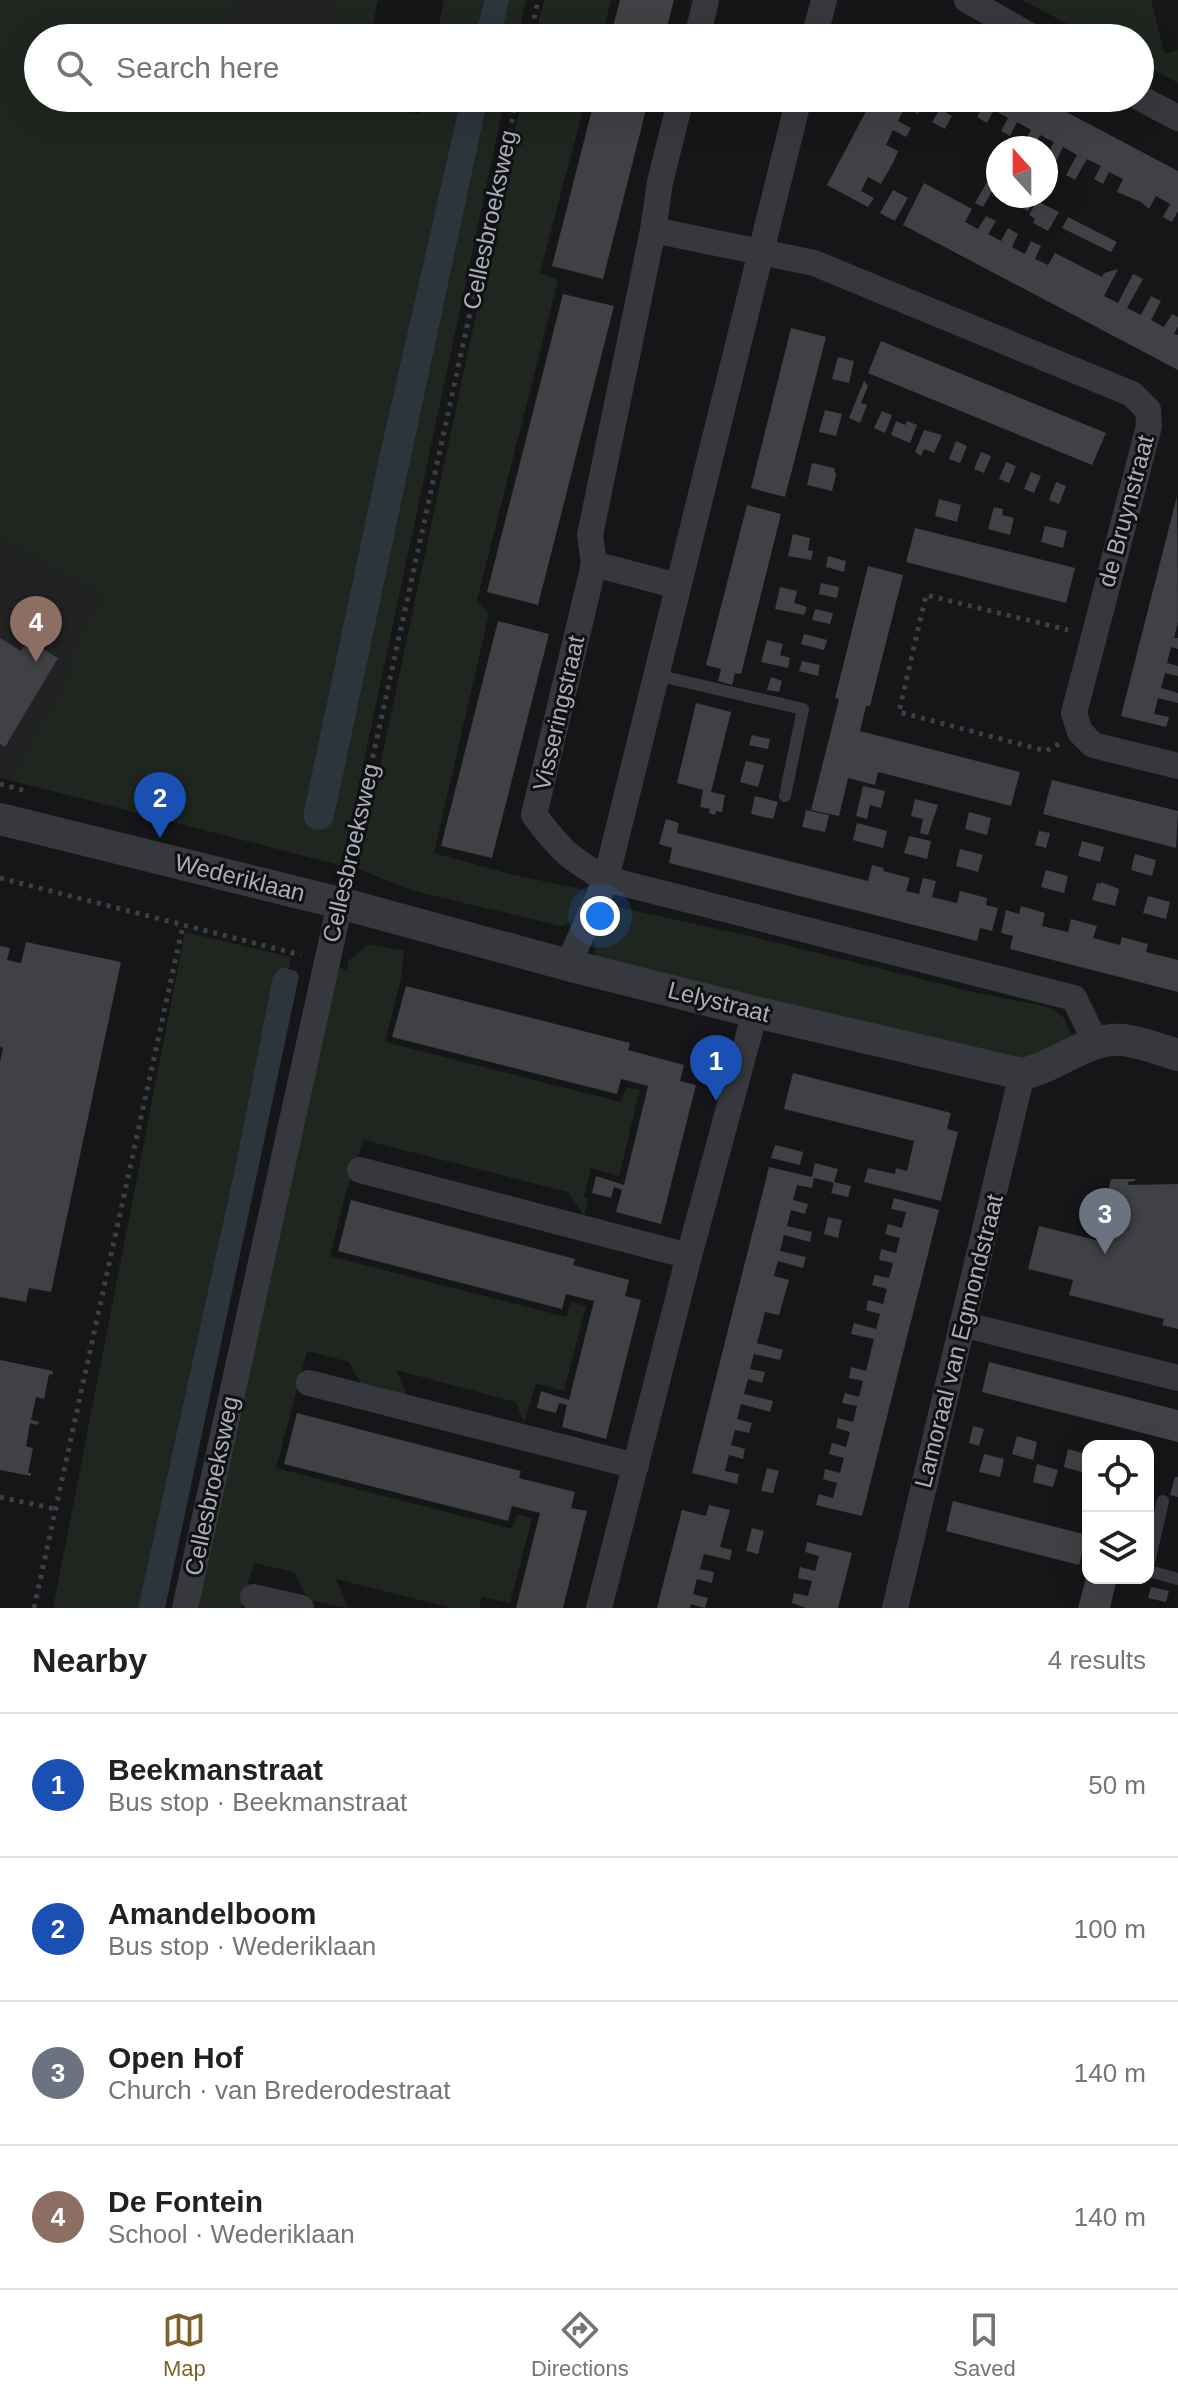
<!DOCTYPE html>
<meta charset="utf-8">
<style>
body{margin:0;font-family:Helvetica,sans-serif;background:#f6f6f6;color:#202124}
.controls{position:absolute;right:24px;bottom:24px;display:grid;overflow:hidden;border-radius:16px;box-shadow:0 8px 32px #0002}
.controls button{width:72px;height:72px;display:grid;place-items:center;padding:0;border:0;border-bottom:2px solid #e0e0e0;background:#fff;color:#202124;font:40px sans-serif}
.compass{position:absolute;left:986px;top:136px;width:72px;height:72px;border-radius:50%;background:#fff;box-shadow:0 8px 32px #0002;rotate:339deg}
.you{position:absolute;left:600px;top:916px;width:28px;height:28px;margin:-20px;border:6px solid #fff;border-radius:50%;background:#1a73e8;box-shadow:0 0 0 12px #1a73e833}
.badge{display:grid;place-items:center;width:52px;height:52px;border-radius:50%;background:#7e622b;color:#fff;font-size:26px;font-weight:700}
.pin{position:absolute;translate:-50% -66px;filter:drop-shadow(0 2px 4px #0008)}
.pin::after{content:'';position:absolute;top:42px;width:28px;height:24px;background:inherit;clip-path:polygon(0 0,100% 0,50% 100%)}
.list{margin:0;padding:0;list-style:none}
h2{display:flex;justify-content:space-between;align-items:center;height:104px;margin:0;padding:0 32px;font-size:34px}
h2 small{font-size:26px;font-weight:400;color:#757577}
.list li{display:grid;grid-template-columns:52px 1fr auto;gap:24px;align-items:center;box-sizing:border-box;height:144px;padding:0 32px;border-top:2px solid #e0e0e0}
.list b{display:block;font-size:30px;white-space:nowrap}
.list p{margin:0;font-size:26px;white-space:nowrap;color:#757577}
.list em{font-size:26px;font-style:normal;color:#757577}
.icon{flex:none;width:44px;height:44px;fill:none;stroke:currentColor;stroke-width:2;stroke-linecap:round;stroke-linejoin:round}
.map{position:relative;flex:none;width:1178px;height:1608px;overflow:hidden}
.search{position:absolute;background:#fff;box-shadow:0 8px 32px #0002;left:24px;right:24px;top:24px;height:88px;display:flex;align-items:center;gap:20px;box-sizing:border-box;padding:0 28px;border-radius:44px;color:#757577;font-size:30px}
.sheet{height:680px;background:#fff}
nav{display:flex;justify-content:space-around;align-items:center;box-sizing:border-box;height:112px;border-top:2px solid #e0e0e0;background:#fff;font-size:22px;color:#757577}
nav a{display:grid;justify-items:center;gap:4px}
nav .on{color:#7e622b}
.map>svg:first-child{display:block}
</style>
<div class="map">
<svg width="1178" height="1608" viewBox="0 0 1178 1608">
<rect width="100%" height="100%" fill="#161618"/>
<path fill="#222225" d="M240,0H334L313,38H217Z
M0,537L102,596L73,651L72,672L9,780L0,778Z"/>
<path fill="#1e261f" d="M0,0H240L217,38H38V98H357V101L419,114L423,98H461L379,457L303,815L333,822L488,98H505L349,831L340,865L9,780L72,672L73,651L102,596L0,537Z
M334,0H378L370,38H313Z
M444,0H484L475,38H436Z
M509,0H526L518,38H501Z
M544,0H611L602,38H535Z
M1022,0H1151L1164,52L1166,54L1178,50V83L1140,62V38H1094Z
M522,98H586L540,273L558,280L477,600L489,614L434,853L510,874L585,890C581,906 579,921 561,926L414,891L358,869Z
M618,907L754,937L978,993L1049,1007L1064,1018L1075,1042L1031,1064L603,965L596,955L592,933L602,917Z
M185,932L291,957L289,969L281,967L273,976L234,1173L138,1608H53Z
M370,944L404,951L401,978L385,1042L621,1102L626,1087L640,1090L619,1176L591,1168L584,1197L588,1199L584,1216L568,1192L364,1140L346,1192L330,1256L566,1317L571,1302L586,1306L564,1391L536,1383L524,1423L516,1402L396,1370L407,1396L362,1386L349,1362L307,1351L276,1468L512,1529L517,1514L532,1518L510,1603L482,1597L479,1608H452L336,1579L348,1608L308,1600L294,1572L254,1563L241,1608H195L337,967L347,970L349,960Z"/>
<path fill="#2c353c" d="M484,0H509L501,38H475Z
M461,98H488L333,822L325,829L314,830L306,824L303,815L379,457Z
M281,967L296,971L299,976L165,1608H138L234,1173L273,976Z"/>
<path fill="#404145" d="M620,0H674L664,38H610Z
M595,98H649L603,279L552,266Z
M873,98H910L923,105L918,114L905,107L898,121L911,128L906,137L893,130L886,145L898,151L894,161L881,184L868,177L861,191L874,198L868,207L827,185Z
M959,98H970L964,110L955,106Z
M971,98H1040L1178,171V211L1172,222L1163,217L1170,204L1156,196L1149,209L1141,202L1117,192L1123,179L1109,172L1103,184L1094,179L1101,166L1087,159L1075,180L1066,175L1077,155L1063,147L1057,160L1047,155L1054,142L1040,135L1033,148H1021L1031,130L1017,122L1010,136L1001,131L1008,118L994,110L987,123L977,117L984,105Z
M940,109L952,116L945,129L932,122Z
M991,175L998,178V191H992L983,207L975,203Z
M924,183L972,209L965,222L978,229L986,216L996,221L988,234L1001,241L1008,228L1018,234L1012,247L1025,254L1031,241L1041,246L1035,259L1048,265L1055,253L1102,277L1104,273L1118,269L1104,296L1118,303L1133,274L1143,279L1127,308L1141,315L1151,296L1161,301L1151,320L1164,327L1172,314L1178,317V326L1174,334L1178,335V370L903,225Z
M893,190L908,198L895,221L880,213Z
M1019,196L1035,198L1028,211L1014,204Z
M1037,201L1059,212L1048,231L1033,223L1035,219L1029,215Z
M1068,217L1117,242L1111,252L1062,228Z
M563,294L614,306L538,605L487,592Z
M791,328L826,337L785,497L751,488Z
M881,341L1106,433L1092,465L868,373Z
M838,357L854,361L849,383L832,379Z
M864,381L868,386L861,403L867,405L860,423L849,418Z
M825,410L842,414L836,436L819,432Z
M882,411L892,415L885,433L874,428Z
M896,421L905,425L907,421L917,425L910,443L891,435Z
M924,430L942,435L934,453L924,449L921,456L915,452Z
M956,441L967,446L960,463L949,459Z
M981,452L991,456L984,473L974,469Z
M1006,462L1016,466L1009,483L999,479Z
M812,463L834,468L836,475L832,491L807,485Z
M1031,472L1041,476L1034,493L1024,489Z
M1056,482L1066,486L1059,504L1049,500Z
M1177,496L1178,622L1174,638H1178V649L1171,647L1167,663L1178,666V676L1165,673L1161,688L1178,693V703L1158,698L1154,714L1169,717L1166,727L1121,716Z
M939,499L961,505L957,522L935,516Z
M747,505L781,514L741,674L735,673L732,685L718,681L721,669L706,665Z
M994,507L1003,509L1002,515L1014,518L1010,535L988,529Z
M1045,526L1067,531L1063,548L1041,542Z
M915,528L1075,568L1066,603L906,562Z
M793,534L810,538L808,550L813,551L811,560L788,556Z
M828,556L846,561L844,572L826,567Z
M868,566L903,575L870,706H866L860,731L1020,772L1011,806L878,772L875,785L848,778L839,816L811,810L839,699L835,698Z
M821,583L839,587L837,598L819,594Z
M780,587L797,591L794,603L807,607L804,615L775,609Z
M815,609L833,613L830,624L812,620Z
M498,621L549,634L492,858L441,846Z
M804,634L827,640L824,650L801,644Z
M0,638L21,651L28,640L58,658L5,747L0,744Z
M767,640L783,644L780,655L790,658L788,668L761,662Z
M802,661L820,665L818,676L799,671Z
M771,677L782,681L779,692L767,690Z
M696,703L731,712L711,792L725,795L722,812L716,811L715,815L709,813L710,809L700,807L703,790L677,783Z
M752,735L770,739L768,749L749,745Z
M746,761L764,765L758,787L740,782Z
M1052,780L1178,811L1176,848L1043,814Z
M863,786L885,791L881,808L870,805L867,819L856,816Z
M755,796L778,802L773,819L751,814Z
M915,799L938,805L928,835L920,833L923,819L911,816Z
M806,810L829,815L825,832L802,827Z
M969,812L991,818L987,835L965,829Z
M666,819L679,823L677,833L868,881L872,865L884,868L883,871L910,878L906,891L919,894L923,878L936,881L932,897L957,903L960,891L987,898L986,905L998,908L992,931L980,928L977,941L669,863L672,848L659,844Z
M857,823L887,831L883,848L853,840Z
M1039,831L1050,833L1046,848L1035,845Z
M909,836L931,841L927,859L904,853Z
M1082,841L1104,847L1100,862L1078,856Z
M960,849L983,855L978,872L956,866Z
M1135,854L1156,860L1152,876L1131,870Z
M1046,870L1068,876L1064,893L1041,887Z
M1101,882L1119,889L1115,906L1092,900L1097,883L1101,884Z
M1148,896L1170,902L1166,919L1143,913Z
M1021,906L1045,913L1042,926L1068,932L1071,919L1097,926L1093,938L1120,945L1122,937L1148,944L1146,952L1178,960V992L1010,949L1013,936L1001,933L1006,910L1019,914Z
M26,942L121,962L51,1292L29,1288L26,1302L0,1297V1062L3,1048L0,1047V946L10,948L7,960L21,963Z
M406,986L630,1043L628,1050L684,1065L680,1081L696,1085L661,1224L616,1212L622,1190L614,1187L611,1198L592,1193L596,1176L624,1185L648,1086L621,1079L617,1094L392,1037Z
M793,1073L951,1113L947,1129L958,1132L941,1201L864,1182L868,1168L895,1174L896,1168L907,1171L914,1141L784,1109Z
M775,1145L803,1152L800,1165L771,1158Z
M815,1163L838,1169L834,1182L851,1186L848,1197L831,1193L834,1183L823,1180L814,1178L812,1188L797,1185L793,1200L808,1204L805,1214L791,1210L787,1226L812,1232L810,1242L784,1235L780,1251L806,1257L803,1268L778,1261L774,1276L789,1280L782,1305L779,1315L765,1312L757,1343L783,1350L780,1360L754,1354L750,1369L765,1372L762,1383L748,1379L744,1394L773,1401L770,1412L741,1404L737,1419L752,1423L749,1433L735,1430L731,1445L745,1449L743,1459L729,1455L725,1471L739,1474L737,1484L692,1473L769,1167L812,1177Z
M1111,1179H1135V1181L1128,1182L1129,1185L1178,1184V1329L1162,1325L1164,1319L1069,1295L1073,1280L1028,1269L1039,1226L1096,1240Z
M894,1198L939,1210L862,1516L816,1505L819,1494L833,1498L837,1483L823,1479L825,1469L840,1473L844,1458L829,1454L832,1443L846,1447L850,1432L836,1428L838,1418L853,1422L857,1406L842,1403L845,1393L859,1397L863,1381L849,1378L851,1367L866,1371L874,1339L851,1334L854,1323L876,1329L880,1314L866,1310L868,1300L883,1304L887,1289L872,1285L875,1275L889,1278L893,1263L879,1260L881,1249L896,1253L900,1238L885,1234L888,1224L902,1228L906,1212L891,1209Z
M351,1200L575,1259L573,1265L629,1280L625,1296L641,1300L606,1439L562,1427L567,1405L559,1403L556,1413L537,1408L541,1391L569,1400L594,1301L566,1294L562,1309L338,1251Z
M828,1217L842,1220L838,1238L824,1234Z
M0,1360L53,1371L52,1375L49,1374L44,1399L36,1397L31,1420L39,1422L38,1425L30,1423L26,1446L33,1448L28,1473H31V1476L0,1470Z
M989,1362L1178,1410V1442L982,1392Z
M297,1413L521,1471L519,1478L575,1492L571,1508L587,1511L563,1608H516L540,1513L512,1506L508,1521L284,1464Z
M973,1426L984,1429L979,1446L969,1443Z
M1017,1436L1037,1442L1033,1460L1012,1454Z
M1068,1449L1088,1455L1085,1473L1064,1467Z
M984,1454L1004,1459L1000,1477L979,1472Z
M1037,1464L1058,1470L1053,1487L1033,1482Z
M767,1468L779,1471L773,1493L761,1491Z
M1175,1477H1178V1497L1170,1495Z
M953,1501L1087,1535L1079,1565L946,1531Z
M709,1505L730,1510L720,1547L732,1550L730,1560L704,1554L700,1569L714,1572L712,1583L697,1579L693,1594L708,1598L705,1608L691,1604L690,1608H657L682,1510L706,1516Z
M752,1528L764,1531L758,1554L746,1551Z
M807,1542L852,1553L838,1608H806L792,1603L794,1593L808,1596L812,1581L798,1578L800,1567L815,1571L819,1556L805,1552Z
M1086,1578H1117L1110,1608H1078Z
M1151,1587L1169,1591L1166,1602L1148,1598Z"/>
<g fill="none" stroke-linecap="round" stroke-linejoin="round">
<path stroke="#3d3f44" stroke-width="5" stroke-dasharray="4 6" stroke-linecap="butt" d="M530,38L538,0
M1059,744L1046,751L899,712L926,595L1068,630
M0,784L26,791
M347,875L517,98
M0,878L301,955
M0,1497L55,1509
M34,1608L183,925"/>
<path stroke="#37383d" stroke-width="12" d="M656,675L803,709L785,796
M1148,1567L1163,1501
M1148,1571L1178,1579"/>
<path stroke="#37383d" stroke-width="26" d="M967,0L1034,38
M697,38L706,0
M814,38L824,0
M681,98L660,182L653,230L590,535L594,564L534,815C560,849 568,858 606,879L1074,998L1096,1043
M1140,98L1178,118
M653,230L814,263L1132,394L1148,410L1149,426L1074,713L1080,732L1093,745L1178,766
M594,564L678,586
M568,965L606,879L799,98
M360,1170L689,1256
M962,1324L1178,1378
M309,1383L636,1466
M253,1597L301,1608
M185,1608L340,903
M599,1608L689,1256L755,1012
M895,1608L1022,1074"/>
<path stroke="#37383d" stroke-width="32" d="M0,819L340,903L568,965L755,1012L1022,1074C1056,1068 1088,1036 1123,1040C1142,1042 1160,1050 1178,1055"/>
</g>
<g text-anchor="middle" stroke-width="6" stroke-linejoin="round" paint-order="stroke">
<g font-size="24" fill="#a8adb8" stroke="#111113">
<text transform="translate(490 220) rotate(-78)" y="8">Cellesbroeksweg</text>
<text transform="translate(1126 511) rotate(-75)" y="8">de Bruynstraat</text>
<text transform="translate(559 713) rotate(-77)" y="8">Visseringstraat</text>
<text transform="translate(351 853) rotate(-77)" y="8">Cellesbroeksweg</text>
<text transform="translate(240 878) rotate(14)" y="8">Wederiklaan</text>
<text transform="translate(719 1002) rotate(14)" y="8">Lelystraat</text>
<text transform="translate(959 1341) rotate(-76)" y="8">Lamoraal van Egmondstraat</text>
<text transform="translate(212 1486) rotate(-78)" y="8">Cellesbroeksweg</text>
</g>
</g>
</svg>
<div class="controls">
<button><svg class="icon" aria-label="locate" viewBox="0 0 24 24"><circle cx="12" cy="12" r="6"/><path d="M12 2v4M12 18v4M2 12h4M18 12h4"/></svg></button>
<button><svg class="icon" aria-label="layers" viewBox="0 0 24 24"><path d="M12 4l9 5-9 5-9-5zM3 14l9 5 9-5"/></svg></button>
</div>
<svg class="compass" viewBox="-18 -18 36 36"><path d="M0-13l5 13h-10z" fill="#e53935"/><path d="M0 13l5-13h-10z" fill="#757577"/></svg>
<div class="you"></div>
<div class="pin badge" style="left:716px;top:1101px;background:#1a4fb4">1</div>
<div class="pin badge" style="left:160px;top:838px;background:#1a4fb4">2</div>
<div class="pin badge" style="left:1105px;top:1254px;background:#6b7280">3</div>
<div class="pin badge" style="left:36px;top:662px;background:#8d6e63">4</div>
<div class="search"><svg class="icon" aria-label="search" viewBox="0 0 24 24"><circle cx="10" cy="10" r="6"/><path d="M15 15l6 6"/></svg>Search here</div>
</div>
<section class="sheet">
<h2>Nearby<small>4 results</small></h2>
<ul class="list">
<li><span class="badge" style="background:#1a4fb4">1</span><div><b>Beekmanstraat</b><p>Bus stop · Beekmanstraat</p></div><em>50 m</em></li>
<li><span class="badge" style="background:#1a4fb4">2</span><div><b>Amandelboom</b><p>Bus stop · Wederiklaan</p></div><em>100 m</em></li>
<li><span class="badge" style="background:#6b7280">3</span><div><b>Open Hof</b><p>Church · van Brederodestraat</p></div><em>140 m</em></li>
<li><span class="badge" style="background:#8d6e63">4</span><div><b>De Fontein</b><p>School · Wederiklaan</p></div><em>140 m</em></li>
</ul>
</section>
<nav>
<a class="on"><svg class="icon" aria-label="map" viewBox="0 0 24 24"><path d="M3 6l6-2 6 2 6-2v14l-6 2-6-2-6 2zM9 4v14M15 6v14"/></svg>Map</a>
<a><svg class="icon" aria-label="directions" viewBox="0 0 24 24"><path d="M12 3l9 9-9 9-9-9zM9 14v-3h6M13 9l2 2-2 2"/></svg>Directions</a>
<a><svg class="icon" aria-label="saved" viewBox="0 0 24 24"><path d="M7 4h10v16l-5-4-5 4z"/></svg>Saved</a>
</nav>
